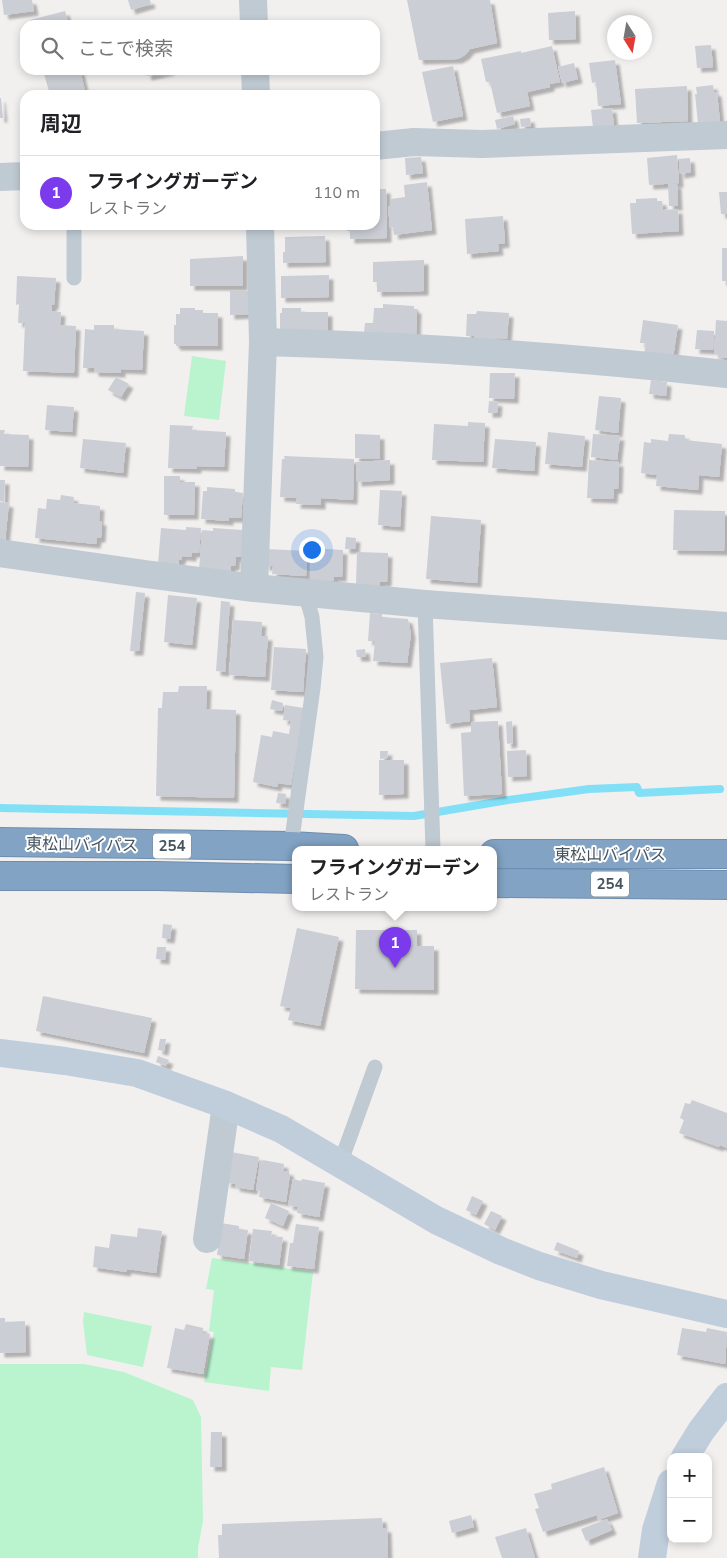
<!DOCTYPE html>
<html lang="ja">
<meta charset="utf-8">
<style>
body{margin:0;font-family:"Nunito Sans","Noto Sans JP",sans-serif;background:#f6f6f6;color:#202124}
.controls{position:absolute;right:15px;bottom:15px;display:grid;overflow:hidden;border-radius:10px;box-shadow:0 2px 8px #0003}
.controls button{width:45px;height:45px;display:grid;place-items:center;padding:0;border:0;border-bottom:1px solid #e0e0e0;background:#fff;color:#202124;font:25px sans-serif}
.compass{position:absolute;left:607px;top:15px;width:45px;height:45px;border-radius:50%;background:#fff;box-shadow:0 2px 8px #0003;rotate:169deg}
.you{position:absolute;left:311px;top:549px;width:18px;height:18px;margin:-12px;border:4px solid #fff;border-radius:50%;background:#1a73e8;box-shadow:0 0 0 8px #1a73e833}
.badge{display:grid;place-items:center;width:32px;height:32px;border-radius:50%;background:#7c3aed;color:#fff;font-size:16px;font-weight:700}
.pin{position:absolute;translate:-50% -41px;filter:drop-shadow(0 1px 2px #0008)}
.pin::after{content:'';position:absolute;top:26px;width:18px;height:15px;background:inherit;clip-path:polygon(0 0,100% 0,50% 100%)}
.popup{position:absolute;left:292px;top:846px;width:205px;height:65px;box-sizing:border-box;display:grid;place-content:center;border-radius:10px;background:#fff;filter:drop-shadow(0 1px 4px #0005);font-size:16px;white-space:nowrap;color:#757577}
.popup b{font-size:19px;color:#202124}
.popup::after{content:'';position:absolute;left:50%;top:100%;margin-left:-10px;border:10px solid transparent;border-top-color:#fff}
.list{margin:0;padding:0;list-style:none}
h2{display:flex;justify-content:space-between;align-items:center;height:65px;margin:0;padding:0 20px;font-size:21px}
h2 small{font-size:16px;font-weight:400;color:#757577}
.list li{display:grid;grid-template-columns:32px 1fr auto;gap:15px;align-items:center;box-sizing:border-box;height:75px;padding:0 20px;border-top:1px solid #e0e0e0}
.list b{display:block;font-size:19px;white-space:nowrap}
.list p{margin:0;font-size:16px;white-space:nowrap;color:#757577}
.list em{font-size:16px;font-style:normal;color:#757577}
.icon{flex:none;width:28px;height:28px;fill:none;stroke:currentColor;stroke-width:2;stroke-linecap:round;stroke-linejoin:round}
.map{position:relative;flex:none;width:727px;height:1558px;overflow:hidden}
.search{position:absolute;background:#fff;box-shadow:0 2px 8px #0003;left:20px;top:20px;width:360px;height:55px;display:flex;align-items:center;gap:12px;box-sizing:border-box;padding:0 18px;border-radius:15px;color:#757577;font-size:19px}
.panel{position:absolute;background:#fff;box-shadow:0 2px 8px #0003;left:20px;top:90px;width:360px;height:140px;border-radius:15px}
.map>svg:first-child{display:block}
</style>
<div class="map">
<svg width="727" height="1558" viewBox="0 0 727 1558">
<defs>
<filter id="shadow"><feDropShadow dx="4.5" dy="4.5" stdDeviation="1" flood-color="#0004"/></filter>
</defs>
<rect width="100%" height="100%" fill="#f2efef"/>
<path fill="#b9f4cf" d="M192,356L226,361L219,420L184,416Z
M212,1258L313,1272L302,1370L271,1367L269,1391L204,1382L214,1332L209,1331L214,1290L206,1289Z
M84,1312L152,1326L143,1367L87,1355L83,1321Z
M0,1364H84L124,1372L193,1400L201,1417L203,1521L198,1548V1558H0Z"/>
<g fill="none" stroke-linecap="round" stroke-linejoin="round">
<path stroke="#82e0f6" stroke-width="8" d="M0,808L414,816L508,800L589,789L637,787L639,793L720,789"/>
</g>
<path fill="#cbced5" filter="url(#shadow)" d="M2,0H32L34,11L4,15Z
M128,0H150L151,4L131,10Z
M407,0H490L497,43L470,49L465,55L458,59L419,60Z
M65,11L69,25H32L30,20Z
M575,11L576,39L549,40L548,13Z
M711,45L713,67L697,68L695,46Z
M552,46L560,82L550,84V87L527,92L530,106L497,113L490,82H486L481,59L521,51V53Z
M615,60L621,104L598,106L596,82L592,83L589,63Z
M574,63L578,79L562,83L558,67Z
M453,66L463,116L433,122L422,72Z
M43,70H80L86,95H50Z
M146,70H170V71L147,76Z
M713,85L714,92H717L720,122L698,124L695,94H697L696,87Z
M687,86L688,121L637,123L635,89Z
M0,98H1L3,118H0Z
M612,108L614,126L593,128L591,110Z
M513,116L515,124L497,129L495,120Z
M530,118L531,126L521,127L520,119Z
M677,155L679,183L649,185L647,158Z
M421,157L423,173L406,175L405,158Z
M690,158L691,172L680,174L679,159Z
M427,182L432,230L394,235L393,227L390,228L388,206H391V199L405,197L404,185Z
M668,184H677L678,206H669Z
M375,189H386L387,238L350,239V231H347L346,225H375Z
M719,192H727V214H721Z
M657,198V201H662L663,210L678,209L679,231L632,234L630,203H636V199Z
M503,216L505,243L498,244L499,251L467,254L465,219Z
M325,236L326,262L283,263V252H285V237Z
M722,248H727V281H722Z
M243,256V286H190V259Z
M424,260V291L377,292V282H373V262Z
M329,275V297L281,298V276Z
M17,276L56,278L54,305H52V311L61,312L60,325L76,326L74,373L23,371L25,323H18L19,304L16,305Z
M230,291H251L252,314L230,315Z
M383,304L414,306V309H417L416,339L364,333L365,323H373L374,308H383Z
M180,308H195V310H203V313H218V346H176V344H174V325H176V314H180Z
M282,308H301V312H328V334H280V313H282Z
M477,311L509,313L507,339L497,338L496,340H474V336H466L467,314H476Z
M643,320L678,325L673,358L644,354L646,343H640Z
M716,320L727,321V358H719V355L714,354Z
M94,325H114V329L144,331L142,370L121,369V373L94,372V368H83L85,329L94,330Z
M697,330L714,331L713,350L695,349Z
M490,373H515L514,399L489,398Z
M116,377L129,384L121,397L108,390Z
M651,380L667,382L666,396L649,394Z
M599,396L621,398L618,433L595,430Z
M489,401L498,402L497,413H488Z
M47,405L74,407L72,432L45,430Z
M468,422L485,423L483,462L432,460L434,424L468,426Z
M170,425L193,426L192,430L226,432L224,467L197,466V469L168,468Z
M0,430H5L4,434L29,435L28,467L0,466Z
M548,432L585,436L582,467L545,464Z
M355,434L380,435V459L355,458Z
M593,434L620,436L617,460L591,457Z
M669,434L685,435V440L722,444L719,477L699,475L698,490L656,486L657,475L641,473L644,442L651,443V439L668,441Z
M83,439L126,443L123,473L80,468Z
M495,439L536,442L534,471L492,468Z
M284,456L354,459L353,500L321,498V505L296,504L297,498L280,497L282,459H285Z
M390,460V480L357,482L356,462Z
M589,460L619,462L618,489H614L613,499L587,498Z
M164,476H180V482H195L194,515H164Z
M0,480H5L4,502L0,501Z
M207,487L235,489V492L243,493L241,518H229V521L201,519L203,491H207Z
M380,490L402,491L400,527L378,525Z
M61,495L74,497L73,503L100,506L99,521H102L101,538H97L96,544L35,538L38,508L46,509L47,499L60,500Z
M0,502L9,503L5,541H0Z
M674,510L725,511L724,551L673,550Z
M431,516L481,520L477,583L426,579Z
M186,527L201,528L199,553H192V557L182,556L181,560H179V565L158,564L161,528L186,530Z
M213,528L243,530L245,557H236L235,566H231V571L199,570L202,530L213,531Z
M346,537L356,538L355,549H345Z
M311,548L343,550L342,577H334L333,581H310Z
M266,549L307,551L306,576L272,574L273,566H265Z
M357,552L388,553L387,582H380V586L356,584Z
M136,592L145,593L139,651H130Z
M168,595L197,598L192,645L164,642Z
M221,601L230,602L225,672L216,671Z
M370,613L382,614V617L408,619L411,634L407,663L373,661L375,641H368Z
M233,620L262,622L261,636H268L265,677L229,675Z
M274,647L306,649L303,692L271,690Z
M365,649L366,657H357L356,650Z
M492,658L497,707L469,710L470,721L446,724L440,663Z
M179,686H207L206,709L236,710L234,798L156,796L158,708H162L163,692H178Z
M272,700L283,703L282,711L270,709Z
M285,705L304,708L291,785L278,783L277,787L253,782L261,735L272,737L273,731L289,734L291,721L283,720Z
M498,721L502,794L464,796L461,733L471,732V722Z
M512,721L513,743L507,744L506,722Z
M526,750L527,776L508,777L507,751Z
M380,751H388L387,758L380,759Z
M379,760H404V794L379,795Z
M278,793L286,794L285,804L276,803Z
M163,924L172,925L170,939L162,938Z
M297,928L339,937L320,1026L288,1020L291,1008L280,1006Z
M356,930H417V946H434V990L355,989Z
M157,947H166L165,960L156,959Z
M43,996L152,1018L144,1053L36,1031Z
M160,1039H166L164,1051L158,1050Z
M158,1056L169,1060L166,1066L156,1062Z
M692,1100L727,1113V1148L720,1145L719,1147L679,1133L684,1120L680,1118L685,1103L690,1104Z
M231,1152L259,1157L253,1190L235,1187L236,1184L226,1183Z
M263,1160L284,1164L283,1171H289V1174H290L286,1202L259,1197L260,1191L256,1190L260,1162H263Z
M293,1179L301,1181L302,1179L325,1183L319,1217L297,1213L298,1207L288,1205Z
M472,1196L483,1201L476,1215L466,1210Z
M271,1203L289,1211L283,1226L265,1218Z
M491,1211L502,1216L495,1230L484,1224Z
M221,1223L239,1226V1229L248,1230L244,1259L217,1255Z
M296,1224L319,1227L314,1269L287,1266L290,1243H293Z
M138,1228L162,1231L156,1273L127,1269L126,1272L93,1267L95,1246L109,1248L111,1234L137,1237Z
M253,1229L272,1231L271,1236L283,1237L279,1265L249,1261Z
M557,1242L579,1251L577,1258L554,1250Z
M0,1318H5V1322L25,1321L26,1352L0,1353Z
M186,1324L203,1328V1333L210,1334L203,1374L167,1368L175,1328L184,1330Z
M682,1328L706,1332L707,1328L727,1332L725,1364L677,1355Z
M211,1432H222V1467H210Z
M604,1467L618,1513L598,1520L597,1515L543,1532L535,1509L539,1508L534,1494L552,1489L551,1484Z
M471,1515L474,1527L452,1533L449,1521Z
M382,1518L383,1528H387L388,1558H219L218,1535H222V1524Z
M607,1519L612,1530L586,1541L581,1529Z
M526,1528L535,1558H502L495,1537Z"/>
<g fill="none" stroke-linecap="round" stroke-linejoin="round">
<g stroke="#6d8eb0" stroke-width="30">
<path id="highway" d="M0,842L291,846L344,849
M494,854H727
M0,876H157L296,879
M494,883L727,885"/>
</g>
<path stroke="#bfcad3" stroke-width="15" d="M74,278V225
M425,604L433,849
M291,846L313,688L316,657L312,617L305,592
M340,1164L375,1067"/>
<path stroke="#bfcad3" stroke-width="28" d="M253,0L254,25
M255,70L256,95
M375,146L414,142L482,144L727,135
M0,177L25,176
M263,342C418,346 573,357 727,374
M0,553L145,574L254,588L425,604L727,626
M254,588L263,342L260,225
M207,1239L226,1105"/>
<path stroke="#c0cddb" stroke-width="28" d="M0,1053L65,1061L137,1073L226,1105L281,1129L436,1220L501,1251L539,1266L601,1285L727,1314
M685,1457L701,1431L727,1397
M652,1558L656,1530L671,1483"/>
<use href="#highway" stroke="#82a3c4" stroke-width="28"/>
</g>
<g text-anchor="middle" stroke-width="4" stroke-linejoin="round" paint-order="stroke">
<g fill="#fff" stroke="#7d878f" stroke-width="1">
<rect x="153" y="833.5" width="38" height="25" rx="4"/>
<rect x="591" y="871.5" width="38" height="25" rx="4"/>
</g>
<g font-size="15" font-weight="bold" fill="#45545f">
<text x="172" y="851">254</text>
<text x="610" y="889">254</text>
</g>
<g font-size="16" fill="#45545f" stroke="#fff">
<text transform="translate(82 844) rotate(1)" y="6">東松山バイパス</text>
<text x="610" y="860">東松山バイパス</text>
</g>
</g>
</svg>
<div class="controls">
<button>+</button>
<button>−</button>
</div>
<svg class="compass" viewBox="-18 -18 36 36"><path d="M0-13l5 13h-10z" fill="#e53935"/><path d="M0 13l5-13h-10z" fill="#757577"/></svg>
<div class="you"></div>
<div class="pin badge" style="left:395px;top:968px">1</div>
<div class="popup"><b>フライングガーデン</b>レストラン</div>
<div class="search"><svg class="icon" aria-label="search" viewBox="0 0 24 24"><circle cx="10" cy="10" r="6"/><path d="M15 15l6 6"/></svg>ここで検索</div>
<section class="panel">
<h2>周辺<small></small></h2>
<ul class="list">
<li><span class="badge">1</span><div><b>フライングガーデン</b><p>レストラン</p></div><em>110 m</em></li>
</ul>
</section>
</div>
